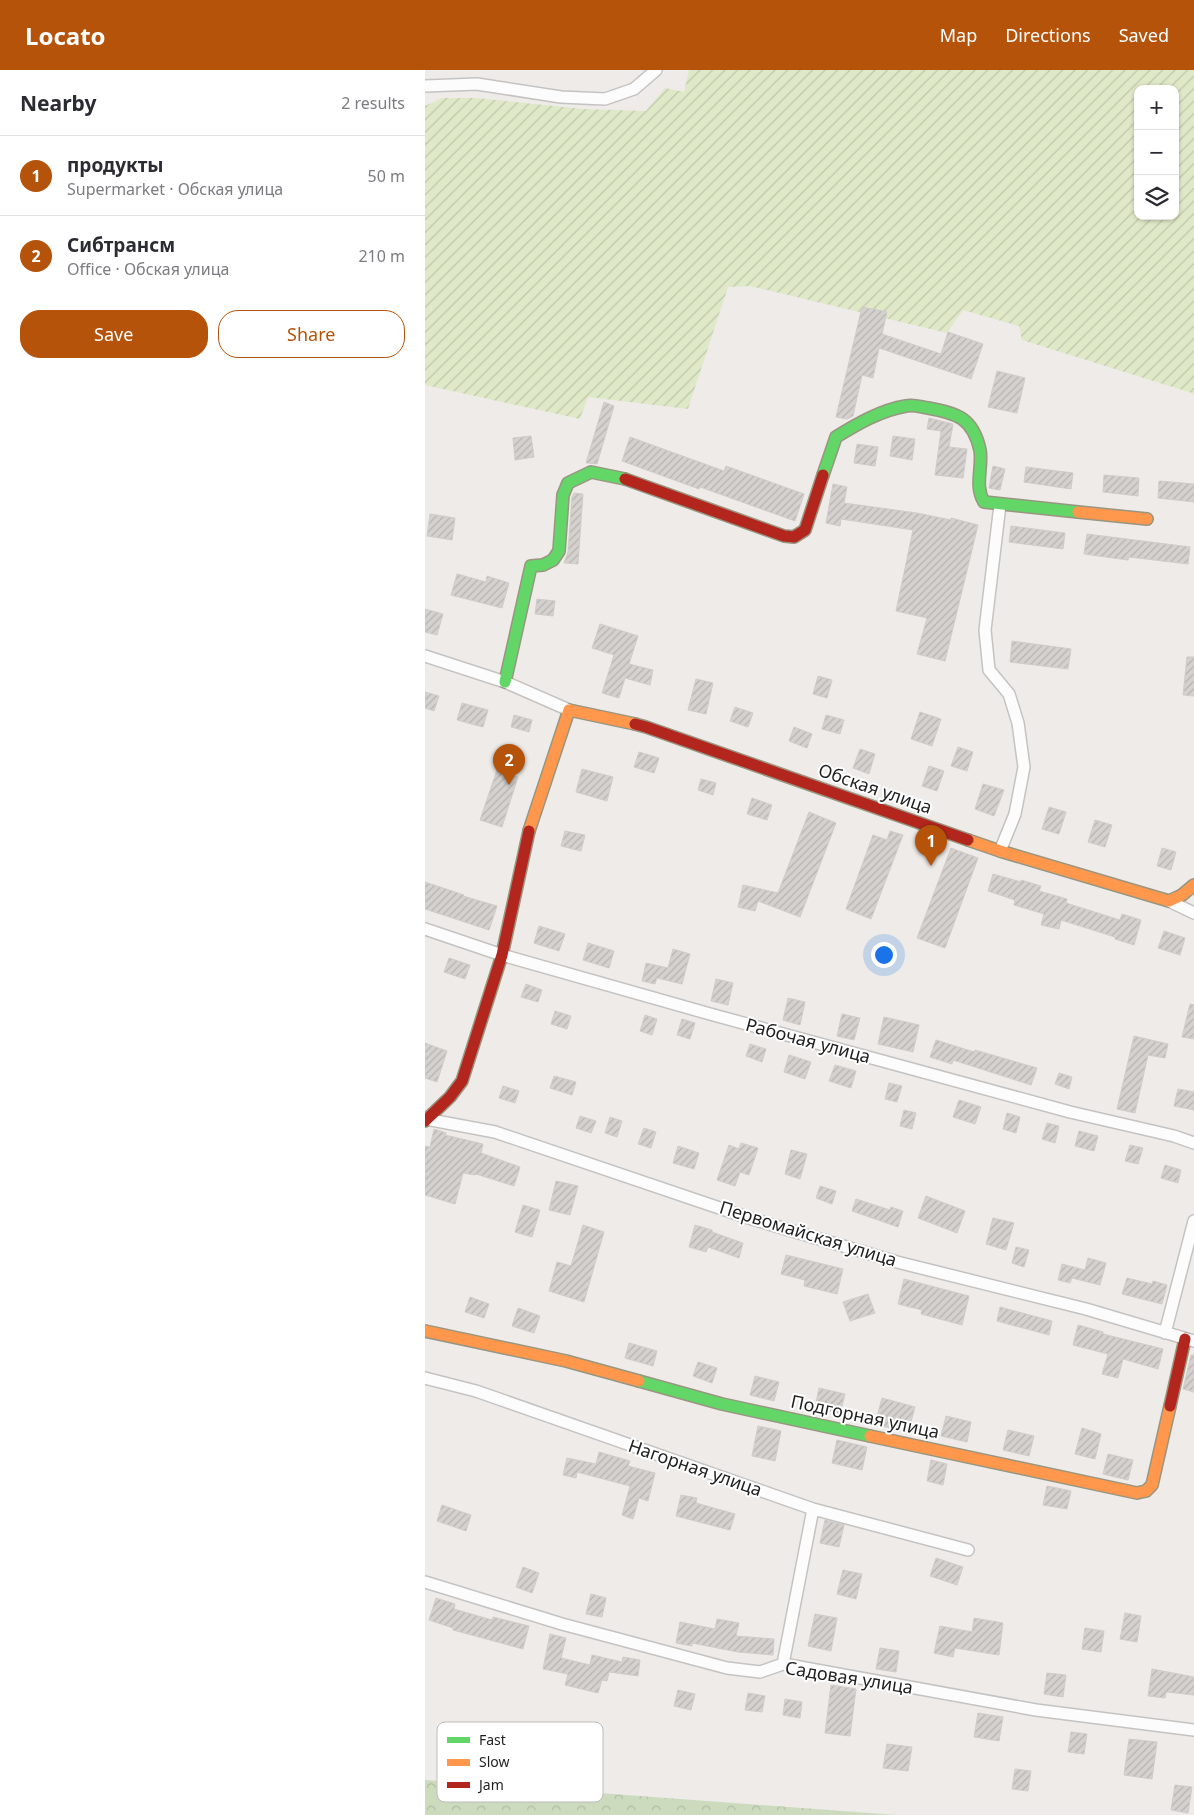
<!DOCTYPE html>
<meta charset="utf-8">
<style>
body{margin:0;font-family:"Noto Sans",sans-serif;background:#f7f7f7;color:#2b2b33}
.controls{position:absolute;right:15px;top:15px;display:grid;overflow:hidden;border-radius:10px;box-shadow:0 1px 4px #0004}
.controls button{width:45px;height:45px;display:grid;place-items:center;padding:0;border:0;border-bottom:1px solid #e1e1e2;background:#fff;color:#2b2b33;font:25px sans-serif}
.you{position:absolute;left:458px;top:884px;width:18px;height:18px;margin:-12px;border:4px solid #fff;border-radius:50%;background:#1a73e8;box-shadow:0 0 0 8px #1a73e833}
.badge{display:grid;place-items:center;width:32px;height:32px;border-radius:50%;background:#b45309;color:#fff;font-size:16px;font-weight:700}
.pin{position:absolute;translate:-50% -41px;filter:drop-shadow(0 1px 2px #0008)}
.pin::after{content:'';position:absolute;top:26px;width:18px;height:15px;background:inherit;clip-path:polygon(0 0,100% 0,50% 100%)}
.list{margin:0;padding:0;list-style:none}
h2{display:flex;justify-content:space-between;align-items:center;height:65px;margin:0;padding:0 20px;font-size:21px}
h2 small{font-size:16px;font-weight:400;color:#7c7c81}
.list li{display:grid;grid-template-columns:32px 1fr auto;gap:15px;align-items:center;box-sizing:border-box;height:80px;padding:0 20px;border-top:1px solid #e1e1e2}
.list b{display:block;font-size:19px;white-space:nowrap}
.list p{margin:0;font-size:16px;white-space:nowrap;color:#7c7c81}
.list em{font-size:16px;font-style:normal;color:#7c7c81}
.actions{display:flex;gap:10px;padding:15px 20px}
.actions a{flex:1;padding:11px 0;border:1px solid #b45309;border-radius:20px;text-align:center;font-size:18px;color:#b45309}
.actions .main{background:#b45309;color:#fff}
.icon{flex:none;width:28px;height:28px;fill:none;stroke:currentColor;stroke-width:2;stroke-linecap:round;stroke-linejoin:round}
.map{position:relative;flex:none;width:769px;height:1745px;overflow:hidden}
header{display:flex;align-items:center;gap:30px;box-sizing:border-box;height:70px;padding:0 25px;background:#b45309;color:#fff}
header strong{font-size:24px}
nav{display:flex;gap:28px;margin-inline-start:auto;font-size:18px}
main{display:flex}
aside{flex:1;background:#fff}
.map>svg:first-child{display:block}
</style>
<header>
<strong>Locato</strong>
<nav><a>Map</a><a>Directions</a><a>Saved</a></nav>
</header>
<main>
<aside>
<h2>Nearby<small>2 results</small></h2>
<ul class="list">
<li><span class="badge">1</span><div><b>продукты</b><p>Supermarket · Обская улица</p></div><em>50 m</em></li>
<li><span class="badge">2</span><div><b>Сибтрансм</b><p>Office · Обская улица</p></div><em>210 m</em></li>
</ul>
<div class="actions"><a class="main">Save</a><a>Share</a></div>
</aside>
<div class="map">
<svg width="769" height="1745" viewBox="0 0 769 1745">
<defs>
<pattern id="forest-crowns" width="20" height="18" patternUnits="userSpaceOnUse" patternTransform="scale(1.25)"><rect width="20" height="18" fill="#ccdbbe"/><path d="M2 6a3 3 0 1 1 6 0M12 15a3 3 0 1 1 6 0" fill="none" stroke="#afbca3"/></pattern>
<pattern id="garden-furrows" width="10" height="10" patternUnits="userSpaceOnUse" patternTransform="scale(1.25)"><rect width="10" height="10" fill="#dfe9c8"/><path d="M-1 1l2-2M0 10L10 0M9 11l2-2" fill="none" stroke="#bfc7ab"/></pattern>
<pattern id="building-hatch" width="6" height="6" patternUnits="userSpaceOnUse" patternTransform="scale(1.25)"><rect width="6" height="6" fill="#d4d1cf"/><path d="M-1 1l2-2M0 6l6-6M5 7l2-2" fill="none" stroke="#b6b3b1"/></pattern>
</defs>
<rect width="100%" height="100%" fill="#eeebe8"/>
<path fill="url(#forest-crowns)" d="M0,1710L471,1745H0Z"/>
<path fill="url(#garden-furrows)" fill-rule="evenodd" d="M264,0H769V326L767,323L597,270L594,256L538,240L522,263L325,216L303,217L263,339L163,327L155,349L0,315V36L17,28H51L158,39L221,41L240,18L259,22ZM713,19H750V146H713Z"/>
<path fill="url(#building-hatch)" stroke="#d1ccc9" d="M437,237L462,242L457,264L516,284L523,262L558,274L546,309L454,278L448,308L437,305L428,346L422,349L411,347Z
M572,301L600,308L592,343L563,337Z
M179,332L189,336L172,394L163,393H161Z
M504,348L528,354L524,377L542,379L538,408L510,405L516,361L502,359Z
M106,366L109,387L90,390L88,368Z
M468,366L490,369L487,390L465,386Z
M205,367L299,401L301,396L379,424L370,451L275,417L274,419L197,391Z
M432,374L453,377L450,396L429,393Z
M568,396L580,399L575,420L564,418Z
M601,397L648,403L646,419L599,412Z
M679,405L714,408L713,426L678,422Z
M734,411L769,414V432L733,428Z
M408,414L422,417L419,433L492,443L526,450V448L553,455L520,591L492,584L502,548L471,541L488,460L416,449L415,456L401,453Z
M149,423L158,424L153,494L139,493L143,482L147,427Z
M5,444L30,448L27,470L2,466Z
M586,456L640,463L638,479L584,472Z
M662,464L765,477L763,494L704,487L703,490L659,484Z
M32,504L61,512L62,506L84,513L77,538L26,525Z
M112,529L130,531L128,546L110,544Z
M0,539L18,544L12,565L0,562Z
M175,554L213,566L204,594L228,600L225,615L200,608L194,628L177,623L189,585L167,578Z
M587,571L646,579L643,599L585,592Z
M762,587H769V626L758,625Z
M393,606L407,610L402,628L388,624Z
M271,609L288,613L281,644L263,640Z
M0,622L14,626L9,641L0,638Z
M37,633L63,640L58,657L32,650Z
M310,637L328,643L323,657L305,651Z
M495,642L516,649L507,676L486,669Z
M89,645L107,650L104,662L86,657Z
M401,645L419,650L415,664L397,659Z
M369,657L387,664L382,678L364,671Z
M533,677L548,682L542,701L526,696Z
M435,679L450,684L444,704L428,698Z
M214,682L234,688L229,703L209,697Z
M504,696L519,701L512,721L497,716Z
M157,699L188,707L182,731L151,722Z
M72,700L93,707L77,757L55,750Z
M276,709L291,713L288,725L273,720Z
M558,714L579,720L569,746L550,739Z
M327,728L347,735L342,750L322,744Z
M624,737L641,742L634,764L617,759Z
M384,742L411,753L375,847L333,831L330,841L313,837L318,815L353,823Z
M670,750L687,755L680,777L663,772Z
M140,761L160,765L156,781L136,776Z
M465,761L478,765L446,849L421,839L448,765L462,770Z
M526,778L553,788L520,878L492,868Z
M737,778L751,782L746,800L732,796Z
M568,804L596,812V810L616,816L614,821L642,829L641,833L695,850L697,844L716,850L709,875L690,869V867L636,850L634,859L616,855L619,844L589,835L590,830L563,821Z
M0,812L39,825L38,826L72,836L64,860L0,839Z
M114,856L140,864L134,881L109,873Z
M739,861L760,868L755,885L733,878Z
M163,873L189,881L184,898L158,890Z
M248,879L265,884L257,914L232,908L230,914L217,911L221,893L243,898Z
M24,888L45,895L40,909L19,902Z
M291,909L308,913L303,935L286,931Z
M101,914L117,920L113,932L96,927Z
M363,928L380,932L375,955L358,950Z
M765,934L769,935V969L757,967Z
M130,941L146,946L142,959L126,954Z
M417,944L435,948L429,970L412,966Z
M220,945L232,949L227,965L215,961Z
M459,947L494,955L488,982L453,974Z
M257,949L270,953L265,969L252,965Z
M709,966L743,974L740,988L723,985L710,1043L692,1039Z
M511,970L549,982L550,980L612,998L606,1015L528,990L527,994L505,987Z
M0,973L22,981L12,1012L0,1008Z
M325,974L341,979L337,992L321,986Z
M364,985L386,992L380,1009L359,1002Z
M410,995L431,1001L426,1018L404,1011Z
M634,1003L647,1007L644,1019L630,1014Z
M129,1006L151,1012L147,1025L125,1018Z
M464,1013L477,1016L472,1032L460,1029Z
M78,1016L94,1021L90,1033L74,1028Z
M753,1019L769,1022V1040L749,1036Z
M534,1030L556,1037L550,1054L528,1047Z
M479,1040L491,1043L487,1059L475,1056Z
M582,1043L595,1047L591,1063L578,1059Z
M155,1046L171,1051L166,1063L151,1058Z
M185,1047L197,1051L192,1067L180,1063Z
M622,1053L634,1056L630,1073L617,1069Z
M219,1058L231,1062L226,1078L213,1074Z
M9,1059L21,1063L20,1065L58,1074L56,1083L95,1097L89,1116L51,1104L50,1105L38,1103L30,1134L0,1125V1076L5,1077Z
M654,1061L673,1066L669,1081L650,1076Z
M316,1073L333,1078L324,1105L315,1102L310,1116L292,1110L304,1075L314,1079Z
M705,1075L718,1078L713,1094L700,1091Z
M253,1076L274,1083L269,1099L248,1093Z
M366,1080L382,1084L375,1109L360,1104Z
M740,1095L756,1100L753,1113L736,1108Z
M131,1111L153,1116L145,1145L124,1140Z
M395,1116L411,1121L407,1134L391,1128Z
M501,1126L540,1141L532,1163L493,1148Z
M431,1129L465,1140L466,1137L478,1141L473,1157L427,1141Z
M98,1135L115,1140L107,1167L90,1162Z
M568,1148L589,1153L581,1180L561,1174Z
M158,1155L179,1162L159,1232L124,1221L132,1192L146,1196Z
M270,1155L287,1160V1162L318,1173L314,1188L283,1177L281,1182L264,1177Z
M591,1177L604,1180L599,1197L587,1193Z
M361,1185L418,1199L412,1224L379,1216L380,1210L356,1204Z
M663,1188L681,1193L675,1215L647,1208L645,1213L633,1210L637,1194L660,1200Z
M702,1208L727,1214L728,1211L742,1215L737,1234L697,1224Z
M479,1209L544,1226L537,1255L496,1244L497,1240L473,1234Z
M443,1224L450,1243L425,1251L418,1232Z
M45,1227L64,1234L59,1248L40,1242Z
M575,1237L627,1251L624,1265L572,1251Z
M93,1238L115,1246L109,1263L87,1256Z
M653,1255L678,1262V1264L738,1279L733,1299L698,1289L693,1308L677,1304L683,1284L648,1275Z
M204,1273L232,1281L228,1296L200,1288Z
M766,1285H769V1322L758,1319Z
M273,1292L292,1298L287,1313L268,1306Z
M330,1306L354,1312L349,1331L325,1325Z
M394,1318L420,1324L415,1344L390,1338Z
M457,1328L490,1337L483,1363L450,1354Z
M521,1346L546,1352L542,1372L516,1366Z
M333,1356L356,1361L350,1391L327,1386Z
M657,1358L676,1364L670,1389L650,1384Z
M583,1360L609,1366L604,1386L578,1380Z
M412,1370L442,1377L437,1400L407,1393Z
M174,1382L205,1391L203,1396L230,1403L223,1431L214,1428L208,1449L197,1445L205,1416L152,1402L151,1408L138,1405L142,1388L171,1394Z
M683,1384L708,1390L703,1410L678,1404Z
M506,1390L522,1394L518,1415L502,1411Z
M622,1416L646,1421L642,1439L618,1435Z
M256,1425L272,1428L271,1433L310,1444L305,1460L251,1446Z
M17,1435L46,1445L41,1461L12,1451Z
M400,1450L419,1455L414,1477L395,1473Z
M511,1488L538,1497L532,1515L505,1506Z
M98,1497L114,1503L107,1523L91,1517Z
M418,1500L437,1504L431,1529L412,1524Z
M166,1524L181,1528L177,1547L161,1544Z
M11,1528L30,1534L29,1539L67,1550L68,1547L104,1556L98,1579L28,1560V1558L4,1550Z
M700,1543L716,1546L712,1572L695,1569Z
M390,1544L412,1548L406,1581L383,1576Z
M549,1548L578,1553L574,1585L530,1578L528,1587L509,1583L515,1556L547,1562Z
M292,1549L314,1553L311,1566L349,1569L348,1585L313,1582L267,1573V1576L251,1573L255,1552L290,1559Z
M660,1558L679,1561L676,1582L657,1579Z
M125,1564L141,1568L136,1588L165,1595L167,1585L197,1592L198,1587L215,1590L213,1606L184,1602L182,1611L177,1610L173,1623L140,1615L143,1604L118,1599Z
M455,1578L474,1581L471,1602L451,1599Z
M727,1599L769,1607V1625L741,1622L740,1628L723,1626Z
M622,1603L641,1605L638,1627L619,1624Z
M406,1615L431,1619L425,1666L400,1663Z
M253,1620L270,1624L266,1640L249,1636Z
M323,1623L340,1626L337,1642L320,1640Z
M360,1629L377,1632L375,1648L358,1645Z
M553,1643L578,1647L574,1671L549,1667Z
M646,1662L662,1664L659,1684L643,1682Z
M704,1669L732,1672L727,1709L699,1705Z
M462,1674L487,1677L483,1701L458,1698Z
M590,1699L606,1701L603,1721L587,1719Z
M750,1715L767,1717L763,1743L746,1740Z"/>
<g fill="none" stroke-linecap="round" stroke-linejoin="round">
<g stroke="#c5c3c2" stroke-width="14">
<path id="street" d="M0,16L52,14L136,27L180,29L209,19L231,0
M0,586L80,612L144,640
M575,781L590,744L599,697L593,653L584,624L564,600L560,560L575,435
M744,831L769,843
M0,859L77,885L285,944L645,1042L749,1066L769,1073
M0,1049L70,1062L324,1148L472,1192L661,1239L769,1271
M740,1263L769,1151
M0,1308L51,1321L388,1439L543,1480
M0,1512L137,1554L302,1598L335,1602L358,1594L611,1640L769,1660
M358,1594L388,1439"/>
</g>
<g stroke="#989680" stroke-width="14">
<path id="fast" d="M398,405L411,367C432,354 456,340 481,336C488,334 496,337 503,338C532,343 548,348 555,380C558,397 549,416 559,432L653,442
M80,612L106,496L118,495L128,490L134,481L138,425L143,413L166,402L200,409
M214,1311L297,1334L445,1366"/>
</g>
<g stroke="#989680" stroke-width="14">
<path id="slow" d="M653,442L722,449
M104,761L144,640L210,654
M543,770L575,781L744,831L757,825L769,815
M0,1261L141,1291L214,1311
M445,1366L712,1423L721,1421L727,1415L745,1336"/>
</g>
<g stroke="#989680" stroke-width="14">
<path id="jam" d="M200,409L359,466L369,467L380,460L398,405
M210,654L221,657L543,770
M0,1051L25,1027L37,1011L77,885L104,761
M745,1336L760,1269"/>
</g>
<use href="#street" stroke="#fcfcfc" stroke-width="11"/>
<use href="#fast" stroke="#63d668" stroke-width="11"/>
<use href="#slow" stroke="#ff974d" stroke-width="11"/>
<use href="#jam" stroke="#b3261e" stroke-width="11"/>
</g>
<g text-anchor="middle" stroke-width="4" stroke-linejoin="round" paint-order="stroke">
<g font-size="18" fill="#1f1f1f" stroke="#fff">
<text transform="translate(450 719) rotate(19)" y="6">Обская улица</text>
<text transform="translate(383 971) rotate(15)" y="6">Рабочая улица</text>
<text transform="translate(383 1164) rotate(17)" y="6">Первомайская улица</text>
<text transform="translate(440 1347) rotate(12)" y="6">Подгорная улица</text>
<text transform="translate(270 1398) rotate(19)" y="6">Нагорная улица</text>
<text transform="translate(424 1608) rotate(9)" y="6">Садовая улица</text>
</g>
</g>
<rect x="12" y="1652" width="166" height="80" rx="8" fill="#fff" stroke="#bcbcbc" stroke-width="1"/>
<rect x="22" y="1667" width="23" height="6" fill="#63d668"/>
<rect x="22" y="1689" width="23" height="7" fill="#ff974d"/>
<rect x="22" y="1712" width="23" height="6" fill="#b3261e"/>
<g font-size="14" fill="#1f1f1f">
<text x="54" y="1675">Fast</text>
<text x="54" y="1697">Slow</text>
<text x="54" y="1720">Jam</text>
</g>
</svg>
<div class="controls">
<button>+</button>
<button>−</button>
<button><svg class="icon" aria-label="layers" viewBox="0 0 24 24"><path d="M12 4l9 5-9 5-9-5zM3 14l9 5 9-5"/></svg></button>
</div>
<div class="you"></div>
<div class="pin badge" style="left:506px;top:796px">1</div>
<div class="pin badge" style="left:84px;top:715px">2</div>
</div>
</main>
